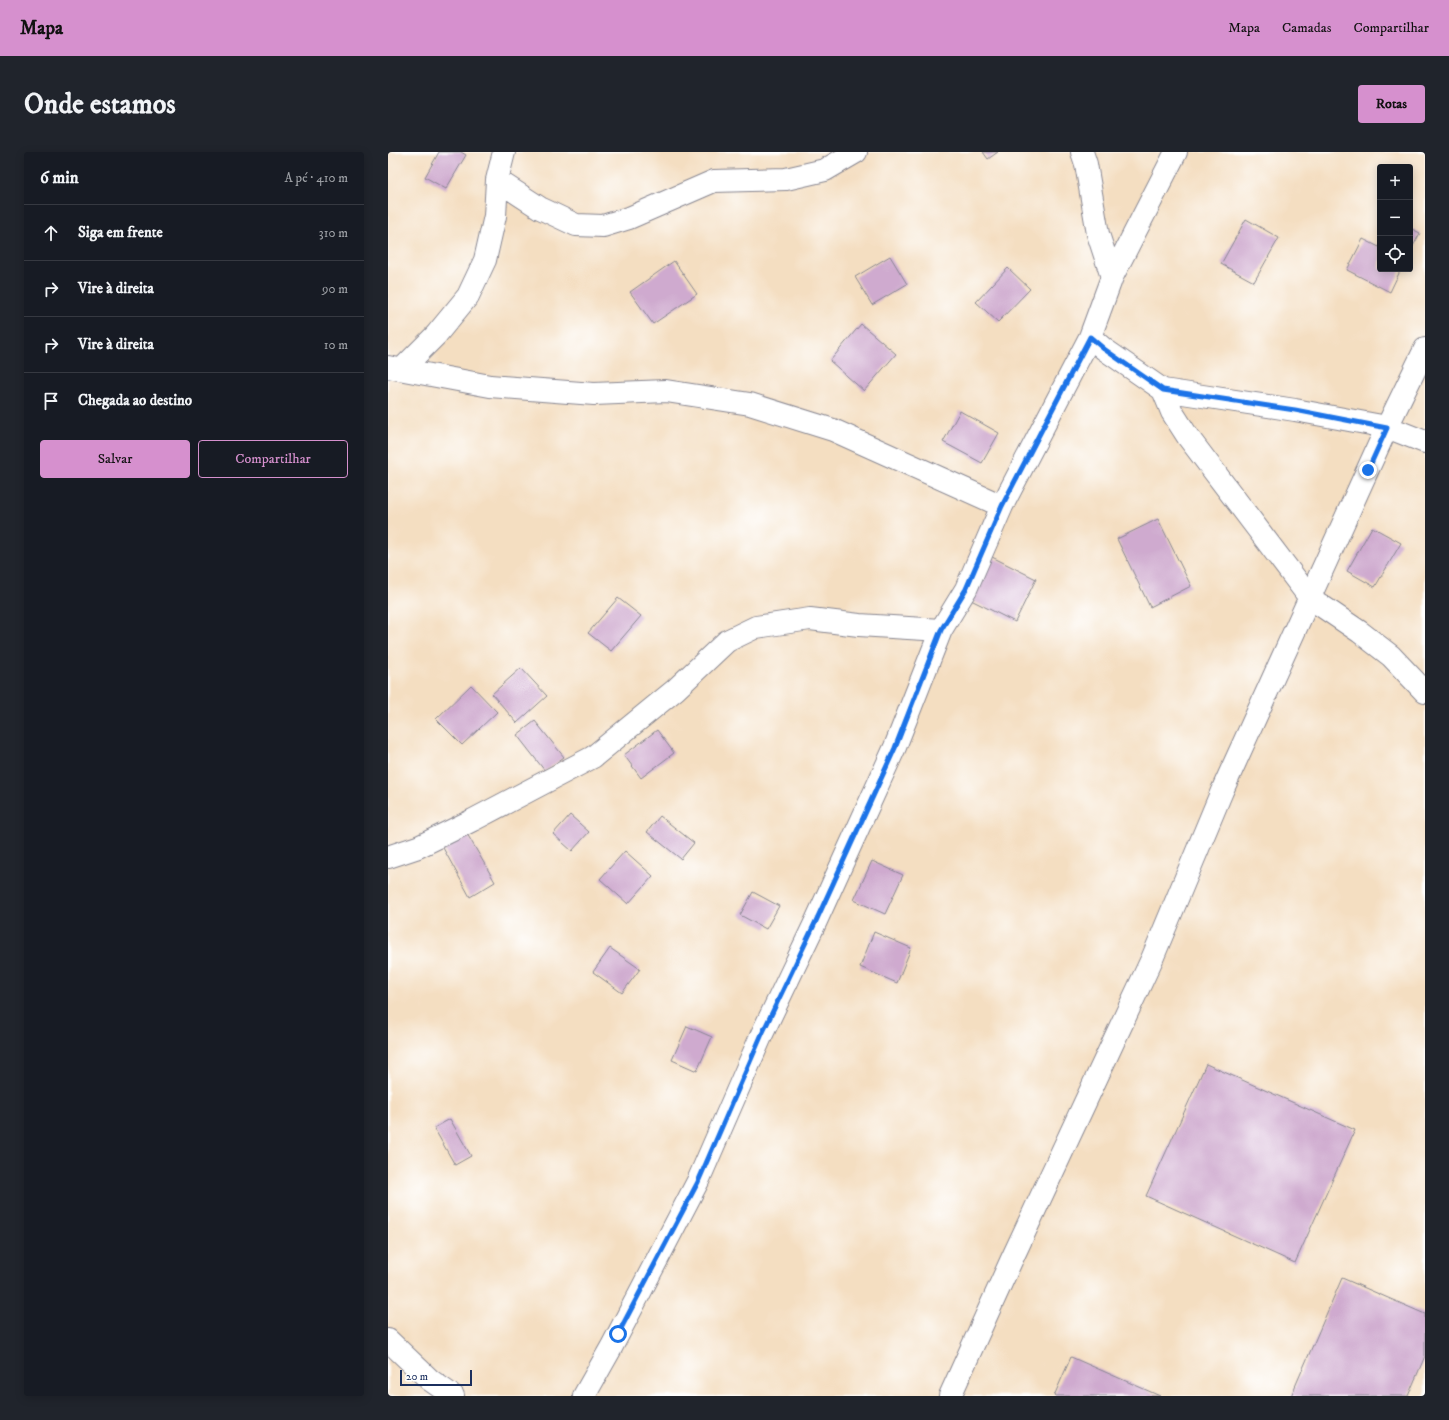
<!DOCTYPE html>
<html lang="pt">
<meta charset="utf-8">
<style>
body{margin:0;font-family:"IM FELL DW Pica",serif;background:#20242c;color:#f1f3f6}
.controls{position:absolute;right:12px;top:12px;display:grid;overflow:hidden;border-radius:4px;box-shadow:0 2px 10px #0003}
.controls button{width:36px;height:36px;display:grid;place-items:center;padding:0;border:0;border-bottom:1px solid #363941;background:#171b24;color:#f1f3f6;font:20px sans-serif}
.scale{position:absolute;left:12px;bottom:10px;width:72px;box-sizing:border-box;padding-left:4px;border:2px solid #1b2f5e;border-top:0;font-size:11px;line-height:14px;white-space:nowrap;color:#1b2f5e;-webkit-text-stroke:3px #fff;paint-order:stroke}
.stop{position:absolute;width:12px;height:12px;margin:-9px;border:3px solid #1a73e8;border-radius:50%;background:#fff}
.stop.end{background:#1a73e8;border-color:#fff;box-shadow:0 1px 4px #0008}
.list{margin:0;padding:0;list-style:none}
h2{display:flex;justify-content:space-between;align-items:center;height:52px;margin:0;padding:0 16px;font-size:17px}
h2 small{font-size:13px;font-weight:400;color:#9ea1a6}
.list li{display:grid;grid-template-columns:26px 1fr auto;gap:12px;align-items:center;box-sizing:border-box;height:56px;padding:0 16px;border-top:1px solid #363941}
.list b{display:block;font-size:15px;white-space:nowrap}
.list em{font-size:13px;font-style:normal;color:#9ea1a6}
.actions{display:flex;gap:8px;padding:12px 16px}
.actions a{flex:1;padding:9px 0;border:1px solid #d690ce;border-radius:4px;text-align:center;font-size:14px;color:#d690ce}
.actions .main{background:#d690ce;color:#111}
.icon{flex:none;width:22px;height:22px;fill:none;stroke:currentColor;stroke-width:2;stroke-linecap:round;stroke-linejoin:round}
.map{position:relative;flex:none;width:1037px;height:1244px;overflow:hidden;border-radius:4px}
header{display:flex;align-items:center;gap:24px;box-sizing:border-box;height:56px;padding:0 20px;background:#d690ce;color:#111}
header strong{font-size:19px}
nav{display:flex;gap:22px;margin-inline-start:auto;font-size:14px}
.intro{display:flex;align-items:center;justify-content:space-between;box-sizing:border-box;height:96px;padding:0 24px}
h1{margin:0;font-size:28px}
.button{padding:10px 18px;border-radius:4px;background:#d690ce;color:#111;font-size:14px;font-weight:700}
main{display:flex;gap:24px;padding:0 24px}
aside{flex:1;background:#171b24;border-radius:4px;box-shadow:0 2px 10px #0003}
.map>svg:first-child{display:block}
</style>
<header>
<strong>Mapa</strong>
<nav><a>Mapa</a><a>Camadas</a><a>Compartilhar</a></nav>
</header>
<div class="intro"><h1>Onde estamos</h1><a class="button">Rotas</a></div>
<main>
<aside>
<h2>6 min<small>A pé · 410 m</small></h2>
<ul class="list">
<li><svg class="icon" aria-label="ahead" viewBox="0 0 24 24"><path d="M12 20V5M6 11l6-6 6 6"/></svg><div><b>Siga em frente</b></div><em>310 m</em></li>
<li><svg class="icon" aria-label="right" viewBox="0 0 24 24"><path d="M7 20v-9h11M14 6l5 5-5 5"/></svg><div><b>Vire à direita</b></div><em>90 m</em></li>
<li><svg class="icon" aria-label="right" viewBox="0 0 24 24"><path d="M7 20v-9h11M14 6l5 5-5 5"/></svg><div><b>Vire à direita</b></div><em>10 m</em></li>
<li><svg class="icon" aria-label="arrive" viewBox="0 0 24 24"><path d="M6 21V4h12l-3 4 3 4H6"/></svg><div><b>Chegada ao destino</b></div></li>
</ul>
<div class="actions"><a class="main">Salvar</a><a>Compartilhar</a></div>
</aside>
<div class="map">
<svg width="1037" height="1244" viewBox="0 0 1037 1244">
<rect width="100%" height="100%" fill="#fff"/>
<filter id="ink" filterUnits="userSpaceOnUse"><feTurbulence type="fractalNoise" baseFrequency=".025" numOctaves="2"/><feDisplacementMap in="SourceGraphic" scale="8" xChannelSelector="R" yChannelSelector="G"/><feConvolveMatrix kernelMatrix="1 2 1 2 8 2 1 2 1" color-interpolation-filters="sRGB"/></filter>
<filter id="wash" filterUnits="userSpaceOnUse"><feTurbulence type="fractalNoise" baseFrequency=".012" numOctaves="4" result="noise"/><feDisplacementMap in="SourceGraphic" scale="16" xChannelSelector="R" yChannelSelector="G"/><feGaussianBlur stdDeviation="0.9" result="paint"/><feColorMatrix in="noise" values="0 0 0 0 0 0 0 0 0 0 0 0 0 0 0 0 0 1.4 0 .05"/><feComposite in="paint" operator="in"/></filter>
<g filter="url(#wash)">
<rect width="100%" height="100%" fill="#f4dec1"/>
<g id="blocks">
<path fill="#cfaacf" d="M51,0H73L78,3L58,37L37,25Z
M595,0H610L600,7Z
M858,67L891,86L866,130L833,112Z
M1022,76L1032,81L1022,100Z
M975,87L991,95L992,92V117H1013L1002,140L959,118Z
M502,104L519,132L484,153L467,125Z
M286,109L309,142L265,172L242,140Z
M620,116L642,137L610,170L588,150Z
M473,172L508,202L476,239L442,209Z
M572,259L611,281L594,311L555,290Z
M770,367L803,434L762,455L729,387Z
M984,375L1013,391L987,435L959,419Z
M604,405L648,427L627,470L583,448Z
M230,446L253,464L223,499L200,481Z
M133,516L159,544L129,571L104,542Z
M83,533L109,560L74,593L48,567Z
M147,569L176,605L157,619L129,583Z
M269,578L286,601L253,626L236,603Z
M182,663L201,680L184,699L165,682Z
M272,664L306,691L293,707L259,680Z
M78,680L107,730L82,745L54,694Z
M237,699L265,724L240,752L212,727Z
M484,709L515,723L497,762L466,748Z
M365,740L391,754L378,777L352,763Z
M486,780L523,796L509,831L472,815Z
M222,796L252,817L234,841L205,820Z
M299,874L324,885L309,919L284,908Z
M818,912L967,978L907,1111L758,1044Z
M62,967L83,1004L67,1013L46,976Z
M954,1126L1037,1162V1204L1020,1244H903Z
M683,1205L772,1244H666Z"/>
</g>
</g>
<g filter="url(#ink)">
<use href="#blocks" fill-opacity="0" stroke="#888690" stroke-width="1"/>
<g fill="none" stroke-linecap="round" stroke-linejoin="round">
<g stroke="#888690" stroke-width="24">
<path id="minor" d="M694,0L698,12L710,82L724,125
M109,28L152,56L188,73L215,74L241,66L326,29L398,27L437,18L468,0
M702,185L716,197L775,238L907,258L999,275L1037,290
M0,215L102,234L206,242L278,239L362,252L445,278L614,354
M14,217L48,183L80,144L97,108L107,64L109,28L116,0
M775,238L784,260L800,285L922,446L972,480L1003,504L1037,540
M0,705L30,695L85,668L205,605L287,538L339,489L368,475L422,467L471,473L553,478
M196,1244L223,1196L310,1029L374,882L428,769L507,595L553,478L578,437L614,354L702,185L724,125L788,0
M562,1244L623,1109L764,807L834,639L999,275L1037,197"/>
</g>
<g stroke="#888690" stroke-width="24">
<path id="tertiary" d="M0,1188L42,1228L65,1244"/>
</g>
<use href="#minor" stroke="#fff" stroke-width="22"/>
<use href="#tertiary" stroke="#fff" stroke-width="22"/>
</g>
</g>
<g fill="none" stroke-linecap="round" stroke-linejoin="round" filter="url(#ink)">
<path stroke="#1a73e8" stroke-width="5" d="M230,1182L310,1030L374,882L428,769L507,596L553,478L578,437L614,354L702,185L716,197L775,238L907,258L999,276L980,318"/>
</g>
</svg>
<div class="controls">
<button>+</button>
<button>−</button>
<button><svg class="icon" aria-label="locate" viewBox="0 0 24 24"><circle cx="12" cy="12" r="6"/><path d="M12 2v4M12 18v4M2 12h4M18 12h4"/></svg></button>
</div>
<div class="scale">20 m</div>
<div class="stop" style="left:230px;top:1182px"></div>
<div class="stop end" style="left:980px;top:318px"></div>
</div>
</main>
